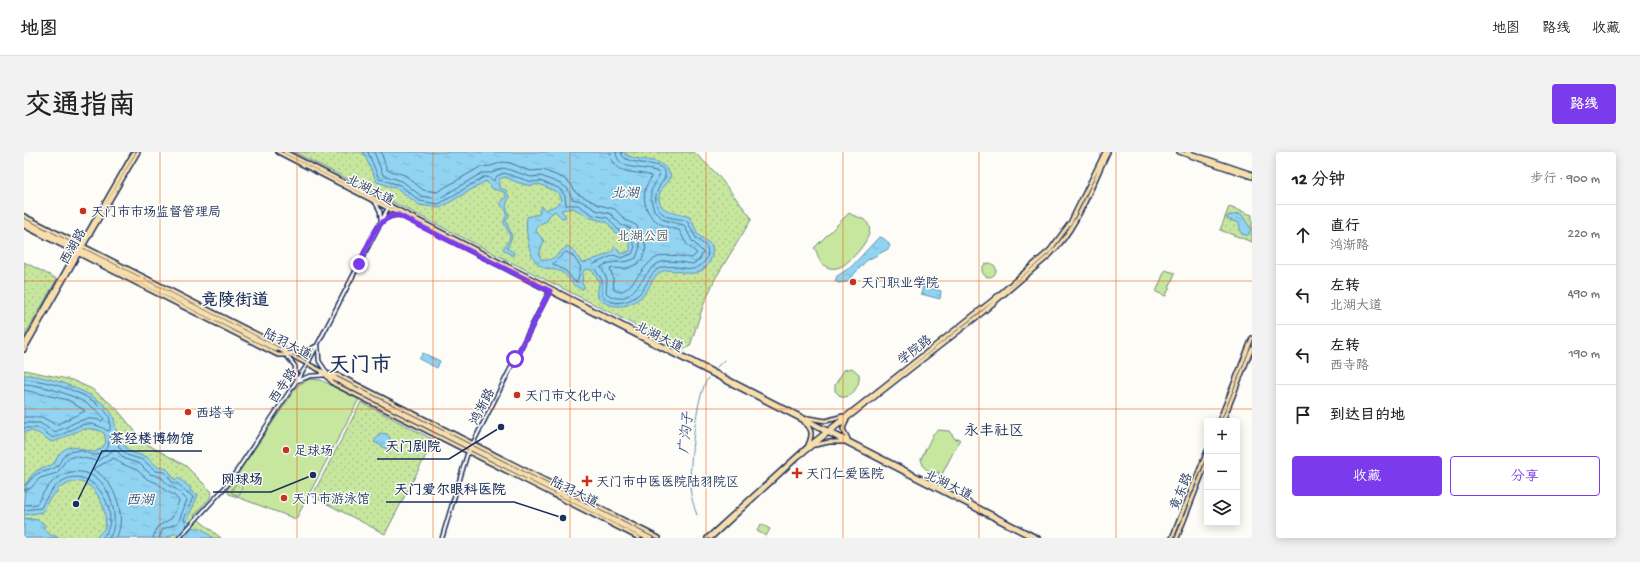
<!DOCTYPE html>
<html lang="zh">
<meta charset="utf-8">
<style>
body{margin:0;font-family:"Gochi Hand","LXGW WenKai TC",sans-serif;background:#f2f2f2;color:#222}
.controls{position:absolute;right:12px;bottom:12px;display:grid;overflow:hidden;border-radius:4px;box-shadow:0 2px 10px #0003}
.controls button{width:36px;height:36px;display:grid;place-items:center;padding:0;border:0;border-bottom:1px solid #e0e0e0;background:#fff;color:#222;font:20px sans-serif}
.stop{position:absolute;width:12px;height:12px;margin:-9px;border:3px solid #7c3aed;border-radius:50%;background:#fff}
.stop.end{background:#7c3aed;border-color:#fff;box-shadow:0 1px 4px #0008}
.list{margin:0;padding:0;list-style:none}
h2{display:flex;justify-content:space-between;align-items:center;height:52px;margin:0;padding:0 16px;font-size:17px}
h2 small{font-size:13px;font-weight:400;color:#767676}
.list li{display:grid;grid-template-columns:26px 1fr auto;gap:12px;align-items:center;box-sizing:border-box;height:60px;padding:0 16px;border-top:1px solid #e0e0e0}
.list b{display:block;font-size:15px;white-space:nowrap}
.list p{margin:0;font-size:13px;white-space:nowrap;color:#767676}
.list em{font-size:13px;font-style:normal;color:#767676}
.actions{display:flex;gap:8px;padding:12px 16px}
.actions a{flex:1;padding:9px 0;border:1px solid #7c3aed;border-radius:4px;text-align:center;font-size:14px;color:#7c3aed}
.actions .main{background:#7c3aed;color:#fff}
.icon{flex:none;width:22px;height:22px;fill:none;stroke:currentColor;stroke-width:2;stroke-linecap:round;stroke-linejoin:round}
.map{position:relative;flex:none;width:1228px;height:386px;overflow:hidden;border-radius:4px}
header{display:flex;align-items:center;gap:24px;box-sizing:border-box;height:56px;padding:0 20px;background:#fff;border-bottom:1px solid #e0e0e0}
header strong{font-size:19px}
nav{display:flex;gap:22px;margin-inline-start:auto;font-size:14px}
.intro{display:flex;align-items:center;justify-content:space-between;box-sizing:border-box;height:96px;padding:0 24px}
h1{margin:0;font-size:28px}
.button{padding:10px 18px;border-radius:4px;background:#7c3aed;color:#fff;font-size:14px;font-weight:700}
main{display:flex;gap:24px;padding:0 24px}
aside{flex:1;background:#fff;border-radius:4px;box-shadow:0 2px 10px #0003}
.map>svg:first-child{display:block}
</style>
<header>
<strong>地图</strong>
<nav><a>地图</a><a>路线</a><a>收藏</a></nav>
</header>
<div class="intro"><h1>交通指南</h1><a class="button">路线</a></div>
<main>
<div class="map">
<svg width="1228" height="386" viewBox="0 0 1228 386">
<defs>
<pattern id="park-dots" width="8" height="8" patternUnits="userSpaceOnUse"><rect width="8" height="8" fill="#c7e69e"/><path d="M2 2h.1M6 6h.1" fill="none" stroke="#aac68a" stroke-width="1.8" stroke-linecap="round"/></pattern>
<pattern id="water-ripples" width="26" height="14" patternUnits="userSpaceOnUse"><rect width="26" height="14" fill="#91d4f2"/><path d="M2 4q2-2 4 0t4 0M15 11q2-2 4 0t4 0" fill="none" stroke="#7cb6d2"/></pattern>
</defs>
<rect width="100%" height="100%" fill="#fdfcf7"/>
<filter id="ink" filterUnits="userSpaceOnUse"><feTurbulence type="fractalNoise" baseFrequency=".025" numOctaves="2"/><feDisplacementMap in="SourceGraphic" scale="8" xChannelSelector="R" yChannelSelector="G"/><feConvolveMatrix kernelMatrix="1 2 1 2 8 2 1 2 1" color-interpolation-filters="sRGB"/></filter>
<g filter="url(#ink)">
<path fill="#c7e69e" stroke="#718a7e" d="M825,61C831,66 841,64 845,74C850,85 826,111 816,115C811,117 805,117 801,114C793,110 795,101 790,96Z
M958 118a7 7 0 1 1 14 0a7 7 0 1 1-14 0Z
M1141,118L1151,121L1142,144L1132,140Z
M828,216L835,222C837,232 828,247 817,245L811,239V233L820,218Z
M286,227L297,228L335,247L272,367L205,342L203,339L204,336L274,233Z
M915,278L925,279L932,288L933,286L936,287L916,326L914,324L915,320C905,322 899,317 897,307L909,282Z
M737,372L746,377L742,384L733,379Z"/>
<path fill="url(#park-dots)" stroke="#718a7e" d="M270,0H670L692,21L726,64L727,68L691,127L679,154L666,194L660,198Z
M1205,55L1228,63V90L1196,78Z
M0,110L33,127L0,185Z
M0,218L48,228L68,237L91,255L121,291L162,314L188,340L186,346L170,364L197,386H0Z
M337,250L410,288L361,382L288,344Z
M218,322L222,324L215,344L208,341L207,339Z"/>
<path fill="url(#water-ripples)" stroke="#6292b7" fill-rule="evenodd" d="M339,0H599C615,14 636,0 647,24C644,30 638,34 636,40C630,61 654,61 666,65L675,84L688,93C689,102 688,109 681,116C665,129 650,113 637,120C627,126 626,137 618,144C606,156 587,158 574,146C573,140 574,139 575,133C576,128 570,123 568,118L563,117L559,119L558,132L561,135L559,137C544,133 548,126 538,120C531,117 523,118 517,114C504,107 501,78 503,65L515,62L517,54L521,58L531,54L538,48L535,41L515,32C502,36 493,30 481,25L475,27V36L482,38L485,45L482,54L485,64L482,68L488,85L483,96L490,101L489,104L479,97L485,88L486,84L480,71C482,58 486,64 477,53V49L482,45L480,40L469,37L462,29L416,56L395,53L374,37L353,30ZM549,56L567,66L583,70L592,81L602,84L606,93V99L596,102L594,97L591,95L587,101L560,111L557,110L551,100L544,94C536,99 528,112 517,107L515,102L520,89L512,79L514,73L523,69L525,64L531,59L538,66L542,65L537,58Z
M1215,62L1218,63L1227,77L1224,83H1220L1217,81L1215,71L1203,67V64Z
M855,85C860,85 864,90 866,94L864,97L842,109L823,130L814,131L811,129L813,124L827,115Z
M899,134L917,139L916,147L897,142Z
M399,201L416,209L413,216L395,207Z
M0,223C21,222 78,242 88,262C92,269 90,275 93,281H95L99,292L106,300L123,305L135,316L137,314L143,317L151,328L154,326L167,336L166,339L174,343L163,368L171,376H177L189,386H160L152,381L141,386H72L81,376C85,353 65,317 40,334C37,336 36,334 33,337L34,339L25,347L19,360L0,363C0,335 0,319 28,313C32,310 32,306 35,302C47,288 59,300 71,300L79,295L82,290L80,281C59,270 50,283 29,290C18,286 14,276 0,280Z
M356,281L363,282L366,286L363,297L350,290Z
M0,366L14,368L20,372V377L28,384H32L34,386H0Z"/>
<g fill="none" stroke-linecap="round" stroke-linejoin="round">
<path stroke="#4a7199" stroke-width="1" d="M344,0L355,27L376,33L396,49L415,52L460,25H464L470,29L473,24L480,21L508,30L516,29L535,36L541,44L542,53H554L569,63L584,66L594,78L604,81L611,95L608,102L597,106L590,103L568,113L578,128V144C589,155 607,151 617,140C624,131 626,121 636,116C644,112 661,117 670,117C680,113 686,106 683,95L672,86L663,69C656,66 648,67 642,64C625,54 632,37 641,26C646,4 599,18 597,0
M350,0L359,23L378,29L397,44L414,47L458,21H468L480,16L507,25L517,24L537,32L544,37L548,47L557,49L572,58L587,62L597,73L608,77L613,85L616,95L612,106C600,113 588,107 577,115L583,127L582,141C608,161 618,118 635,111C644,107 660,111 669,112L676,107L679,100L668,89L660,73L640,68L630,58L627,48V39L636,22C625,12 593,22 592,0
M357,0L363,18L381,23L399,38L413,40L456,15L467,14L479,10L486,11L506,19L519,18L539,26L547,32L552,41L575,53L591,57L601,68L612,73L618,82L622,96L618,108L613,112L601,117L589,116L586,117L589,126L590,138C606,147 617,111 634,105C645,101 657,105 668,106L673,101L663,93L655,78C634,75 617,62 621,38C622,32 627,29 627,24C613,18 587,25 586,0
M542,100L548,103L557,115L553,130L550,129L542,119L529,112Z
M0,227C23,228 71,242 84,263C87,267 86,273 86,278L84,279C58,263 54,278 29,286L15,276H0
M0,232C21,233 70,248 80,267L78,269C57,262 49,274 30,280L16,271H0
M0,238L44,248L61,259L32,273L18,265H0
M0,333C6,332 6,326 11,323C18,319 27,319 32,315C39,309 37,301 50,299C66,296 68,312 84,295L86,284L88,282L92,286L95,295L103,303L119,308L132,319L141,320L148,330L154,332L169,345L160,367L163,374
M0,338L7,336L16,326L33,321L42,308L50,304L73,309L91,297L101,307L116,312L126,322L137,325L145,334L152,337L163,348L154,371L139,377L135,386
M0,353L13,352C24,329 44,310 71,325C87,334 97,371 85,386
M0,358L17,356C51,283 107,359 78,386
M92,386C102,368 94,341 81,327C78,323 73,320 69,317L90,306L98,312L113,318L123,327L133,331L142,339L150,343L155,349L148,366L133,375L129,386"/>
<path stroke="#6292b7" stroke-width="1" d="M693,215L700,208
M673,363C670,355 667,345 666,336C666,312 671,245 684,226"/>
<g stroke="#1b2f5e" stroke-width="5.5">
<path id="minor" d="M351,50L356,59L357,69L367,64L376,63
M294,194L295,209L303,221
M263,201H279L292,194
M262,203L271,214L272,229
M273,229L286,224L302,223
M155,386L204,332L283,213L364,56
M418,386L443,303L526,138"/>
</g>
<g stroke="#1b2f5e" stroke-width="6">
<path id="major" d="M254,0L1009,386
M261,0L1014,386
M1155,0L1228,25
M1163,0L1228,22
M0,64L258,195L262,200
M0,68L627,386
M0,71L252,198
M0,74L254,203H262
M56,94L110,0
M58,96L114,0
M0,193L52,100
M0,198L55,101
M298,221L622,386
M306,222L314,223L635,386
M303,225L310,232L338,246L615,386
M784,266L802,269L819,264
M823,267L819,277L824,287
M1195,269L1228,186
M1199,269L1228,196
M780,270C788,277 789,282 784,293
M791,293L805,290H819
M683,386L784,294L971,146L1026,98L1046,71L1081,0
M687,386L774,305L957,162L1026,103C1054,75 1067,35 1084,0
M1148,386L1183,299
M1153,386L1183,310"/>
</g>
<use href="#minor" stroke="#fdfcf7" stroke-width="2.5"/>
<use href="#major" stroke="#f8deab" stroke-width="3"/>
</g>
</g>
<g fill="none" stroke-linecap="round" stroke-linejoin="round" filter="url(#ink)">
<path stroke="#7c3aed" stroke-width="5" d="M335,112C344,95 352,64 374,63L526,139L491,207"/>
</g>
<path fill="none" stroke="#e8590c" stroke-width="1" stroke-opacity="0.55" d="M136,0V386M273,0V386M409,0V386M546,0V386M682,0V386M819,0V386M955,0V386M1092,0V386M0,129H1228M0,257H1228"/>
<g fill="#c8321e" stroke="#fdfcf7" stroke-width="1.5">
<circle cx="59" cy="59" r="4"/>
<circle cx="829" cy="130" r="4"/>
<circle cx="493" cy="243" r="4"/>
<circle cx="164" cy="260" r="4"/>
<circle cx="262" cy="298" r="4"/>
<path d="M771 315h4v4h4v4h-4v4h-4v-4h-4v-4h4z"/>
<path d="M561 323h4v4h4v4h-4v4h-4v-4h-4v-4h4z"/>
<circle cx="260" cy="346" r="4"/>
</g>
<g text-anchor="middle" stroke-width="3" stroke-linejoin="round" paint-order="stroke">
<g font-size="13" fill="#1b2f5e" stroke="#fdfcf7">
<text transform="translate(347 37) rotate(27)" y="5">北湖大道</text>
<text transform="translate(48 94) rotate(-60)" y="5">西湖路</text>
<text transform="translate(636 184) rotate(27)" y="5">北湖大道</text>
<text transform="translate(264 191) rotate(27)" y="5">陆羽大道</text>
<text transform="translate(890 197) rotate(-38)" y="5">学院路</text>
<text transform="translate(258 233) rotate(-56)" y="5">西寺路</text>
<text transform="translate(457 254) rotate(-63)" y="5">鸿渐路</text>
<text transform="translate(925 332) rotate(27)" y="5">北湖大道</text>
<text transform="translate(551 339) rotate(27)" y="5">陆羽大道</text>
<text transform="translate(1156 339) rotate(-68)" y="5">竟东路</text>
</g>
<g font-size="13" fill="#1b2f5e" stroke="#fdfcf7" text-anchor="start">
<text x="67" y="64">天门市市场监督管理局</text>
<text x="837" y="135">天门职业学院</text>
<text x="501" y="248">天门市文化中心</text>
<text x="172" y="265">西塔寺</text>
<text x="270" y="303">足球场</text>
<text x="782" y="326">天门仁爱医院</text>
<text x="572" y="334">天门市中医医院陆羽院区</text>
<text x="268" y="351">天门市游泳馆</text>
</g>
<g font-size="13" fill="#465d6e" stroke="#fdfcf7">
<text x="619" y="88">北湖公园</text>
</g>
<g font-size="14" font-style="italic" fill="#385883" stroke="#fdfcf7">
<text x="601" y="45">北湖</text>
<text transform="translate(661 281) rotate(-84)" y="5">广沟子</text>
<text x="116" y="352">西湖</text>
</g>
<g font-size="15" fill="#1b2f5e" stroke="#fdfcf7">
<text x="970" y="283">永丰社区</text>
</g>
<g font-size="17" font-weight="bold" fill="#1b2f5e" stroke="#fdfcf7">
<text x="211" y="153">竟陵街道</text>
</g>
<g font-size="21" font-weight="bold" fill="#1b2f5e" stroke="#fdfcf7">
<text x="336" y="219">天门市</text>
</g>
</g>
<path fill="none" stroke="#1b2f5e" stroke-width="1.5" d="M52 352L78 299H178M477 275L425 307H353M289 323L247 340H189M539 366L490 350H362"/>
<g fill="#1b2f5e" stroke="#fdfcf7" stroke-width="1.5">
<circle cx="52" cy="352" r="4"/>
<circle cx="477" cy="275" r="4"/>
<circle cx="289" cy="323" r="4"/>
<circle cx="539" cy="366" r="4"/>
</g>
<g font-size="14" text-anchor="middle" font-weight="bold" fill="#1b2f5e" stroke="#fdfcf7" stroke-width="3" stroke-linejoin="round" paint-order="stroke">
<text x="128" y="291">茶经楼博物馆</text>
<text x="389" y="299">天门剧院</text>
<text x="218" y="332">网球场</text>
<text x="426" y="342">天门爱尔眼科医院</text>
</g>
</svg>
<div class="controls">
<button>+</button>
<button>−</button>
<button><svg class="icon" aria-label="layers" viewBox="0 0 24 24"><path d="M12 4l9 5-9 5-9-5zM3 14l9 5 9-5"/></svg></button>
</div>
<div class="stop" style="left:491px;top:207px"></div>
<div class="stop end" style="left:335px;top:112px"></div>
</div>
<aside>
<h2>12 分钟<small>步行 · 900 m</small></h2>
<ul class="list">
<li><svg class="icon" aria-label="ahead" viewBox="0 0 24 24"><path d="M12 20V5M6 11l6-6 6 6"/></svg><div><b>直行</b><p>鸿渐路</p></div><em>220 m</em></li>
<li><svg class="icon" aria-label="left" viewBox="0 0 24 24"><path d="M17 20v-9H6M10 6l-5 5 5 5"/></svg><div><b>左转</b><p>北湖大道</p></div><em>490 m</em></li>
<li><svg class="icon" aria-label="left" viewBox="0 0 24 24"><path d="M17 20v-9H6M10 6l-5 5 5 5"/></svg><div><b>左转</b><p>西寺路</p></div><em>190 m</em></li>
<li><svg class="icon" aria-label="arrive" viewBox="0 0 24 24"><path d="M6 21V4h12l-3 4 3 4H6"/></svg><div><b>到达目的地</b></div></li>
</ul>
<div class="actions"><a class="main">收藏</a><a>分享</a></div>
</aside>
</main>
